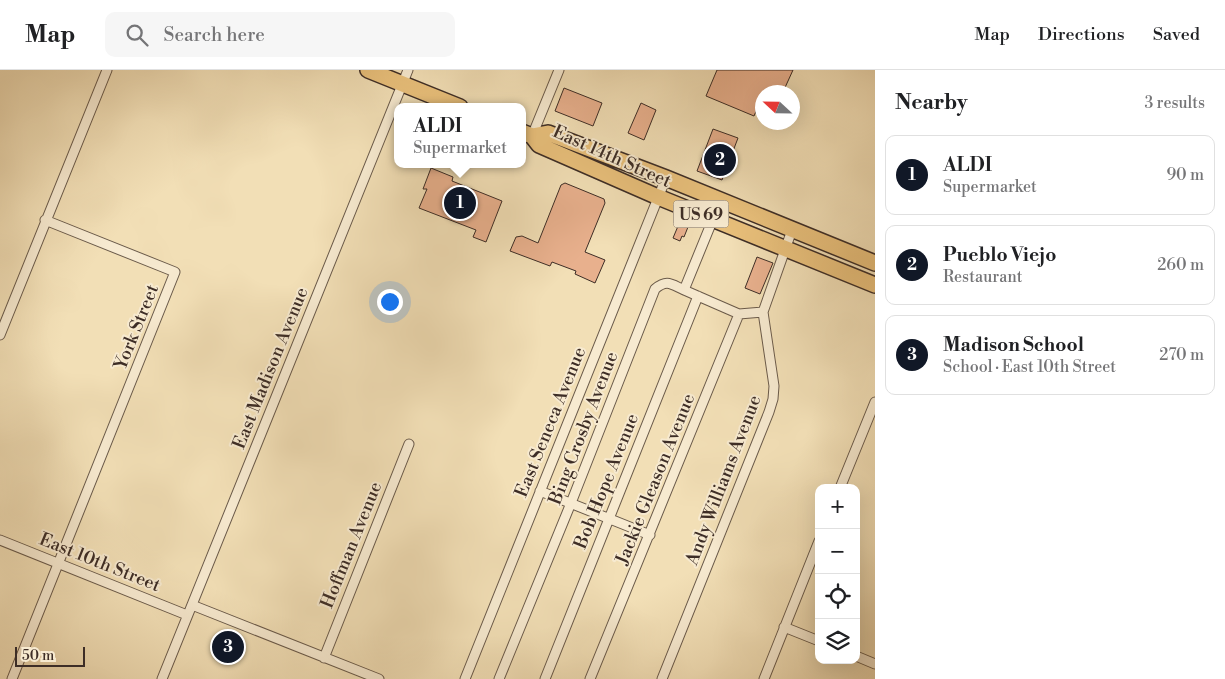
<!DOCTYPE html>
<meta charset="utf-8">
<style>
body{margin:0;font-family:"Libre Bodoni",serif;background:#f6f6f6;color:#202124}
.controls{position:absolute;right:15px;bottom:15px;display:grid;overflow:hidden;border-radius:10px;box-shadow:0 5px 20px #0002}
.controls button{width:45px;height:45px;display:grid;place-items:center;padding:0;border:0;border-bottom:1px solid #e0e0e0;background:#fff;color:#202124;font:25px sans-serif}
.compass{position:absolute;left:755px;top:15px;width:45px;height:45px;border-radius:50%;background:#fff;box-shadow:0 5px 20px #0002;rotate:292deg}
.scale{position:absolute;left:15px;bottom:12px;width:70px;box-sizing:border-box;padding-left:5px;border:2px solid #3d2d26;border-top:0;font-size:14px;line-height:18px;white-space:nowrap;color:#3d2d26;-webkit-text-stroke:4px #f7ead0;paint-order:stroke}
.you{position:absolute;left:389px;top:231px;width:18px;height:18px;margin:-12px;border:4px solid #fff;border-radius:50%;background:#1a73e8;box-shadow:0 0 0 8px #1a73e833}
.badge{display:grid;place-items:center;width:32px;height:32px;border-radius:50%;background:#111827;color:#fff;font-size:16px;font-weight:700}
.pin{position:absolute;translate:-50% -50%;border:2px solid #fff;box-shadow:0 1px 5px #0006}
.popup{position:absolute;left:394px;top:33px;width:132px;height:65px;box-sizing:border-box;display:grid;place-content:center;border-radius:10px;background:#fff;filter:drop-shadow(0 1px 4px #0005);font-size:16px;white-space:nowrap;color:#757577}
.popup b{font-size:19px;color:#202124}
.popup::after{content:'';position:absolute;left:50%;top:100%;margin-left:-10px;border:10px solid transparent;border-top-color:#fff}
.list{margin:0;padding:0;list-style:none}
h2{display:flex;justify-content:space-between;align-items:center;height:65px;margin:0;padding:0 20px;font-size:21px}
h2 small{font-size:16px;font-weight:400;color:#757577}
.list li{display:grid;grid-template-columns:32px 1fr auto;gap:15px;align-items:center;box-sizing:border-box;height:80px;margin:0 10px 10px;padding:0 10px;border:1px solid #e0e0e0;border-radius:10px}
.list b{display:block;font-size:19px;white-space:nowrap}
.list p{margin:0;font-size:16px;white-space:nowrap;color:#757577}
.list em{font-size:16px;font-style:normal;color:#757577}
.icon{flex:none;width:28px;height:28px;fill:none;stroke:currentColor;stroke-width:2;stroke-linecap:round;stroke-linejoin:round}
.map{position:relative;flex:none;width:875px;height:609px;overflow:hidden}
header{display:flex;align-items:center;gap:30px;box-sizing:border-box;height:70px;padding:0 25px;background:#fff;border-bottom:1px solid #e0e0e0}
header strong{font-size:24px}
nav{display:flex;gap:28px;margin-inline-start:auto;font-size:18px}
.search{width:350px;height:45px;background:#f6f6f6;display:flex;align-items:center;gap:12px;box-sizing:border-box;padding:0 18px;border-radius:10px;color:#757577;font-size:19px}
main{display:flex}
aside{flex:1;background:#fff}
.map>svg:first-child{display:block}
</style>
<header>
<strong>Map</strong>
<div class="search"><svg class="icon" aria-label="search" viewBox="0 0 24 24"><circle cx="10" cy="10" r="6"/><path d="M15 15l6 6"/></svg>Search here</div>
<nav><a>Map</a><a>Directions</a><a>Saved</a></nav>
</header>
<main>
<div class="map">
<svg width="875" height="609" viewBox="0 0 875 609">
<rect width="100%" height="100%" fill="#f2dfb6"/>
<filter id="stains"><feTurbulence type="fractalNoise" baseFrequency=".004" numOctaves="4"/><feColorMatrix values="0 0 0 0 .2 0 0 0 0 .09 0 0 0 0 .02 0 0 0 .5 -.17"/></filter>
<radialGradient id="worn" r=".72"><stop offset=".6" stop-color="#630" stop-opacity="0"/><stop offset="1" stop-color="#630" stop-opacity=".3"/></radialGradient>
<path fill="#e8b08d" stroke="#3d2d26" d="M717,0H793L783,22H771L765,20L754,46L706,26Z
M564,18L602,33L593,56L555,41Z
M641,33L656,40L644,70L628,63Z
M713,59L738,68L722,110L697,101Z
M431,98L453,107L452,111L502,131L486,172L473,167L476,160L419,138L427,119H423Z
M565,113L604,129L605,133L585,182L605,190L595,213L575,204L576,201L552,192L550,196L510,181L516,167L522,166L538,173L561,115Z
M681,149L690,152L684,167L682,166L680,171L673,168Z
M757,187L773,193L760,224L745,218Z"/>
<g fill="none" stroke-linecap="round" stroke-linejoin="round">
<g stroke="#6a5a4a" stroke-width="11">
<path id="minor" d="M532,66L559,0
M684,220L739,244
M0,265L107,0
M840,418L875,332
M540,421L650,465
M0,470L187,545
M192,535L379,609
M784,557L819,571
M856,586L875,594
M324,588L409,374
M12,609L175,202L45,150
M162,609L408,0
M465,609L666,108
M499,609L571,433L655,219C667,209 671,214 684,220L713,149
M545,609L698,226
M590,609L739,244L763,242
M662,609L769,342L773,329L774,316L763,242L792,160
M764,609L819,471"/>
</g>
<g stroke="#3d2d26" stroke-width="18">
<path id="primary" d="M368,0L460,37
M522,62L532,66L539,75L658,127L875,215
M532,66L548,63L666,108L875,193"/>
</g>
<use href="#minor" stroke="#f7ead0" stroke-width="9"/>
<use href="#primary" stroke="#e9c07b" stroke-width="15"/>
</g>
<g text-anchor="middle" stroke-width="4" stroke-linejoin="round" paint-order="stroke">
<rect fill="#f7ead0" stroke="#756659" stroke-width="1" x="673.5" y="130.5" width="55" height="27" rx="4"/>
<g font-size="16" font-weight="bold" fill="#3d2d26">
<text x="701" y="150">US 69</text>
</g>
<g font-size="18" fill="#3d2d26" stroke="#f7ead0">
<text transform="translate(612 86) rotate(24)" y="6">East 14th Street</text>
<text transform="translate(136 257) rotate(-68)" y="6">York Street</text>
<text transform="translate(270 298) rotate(-68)" y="6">East Madison Avenue</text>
<text transform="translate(550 352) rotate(-68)" y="6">East Seneca Avenue</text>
<text transform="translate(583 358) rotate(-69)" y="6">Bing Crosby Avenue</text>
<text transform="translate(655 409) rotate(-68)" y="6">Jackie Gleason Avenue</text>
<text transform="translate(723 410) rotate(-69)" y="6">Andy Williams Avenue</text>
<text transform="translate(606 411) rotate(-68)" y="6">Bob Hope Avenue</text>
<text transform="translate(351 475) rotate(-68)" y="6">Hoffman Avenue</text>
<text transform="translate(100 492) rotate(22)" y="6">East 10th Street</text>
</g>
</g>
<rect width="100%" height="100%" filter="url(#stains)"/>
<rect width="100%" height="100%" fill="url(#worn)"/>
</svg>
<div class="controls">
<button>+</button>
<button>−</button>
<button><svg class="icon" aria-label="locate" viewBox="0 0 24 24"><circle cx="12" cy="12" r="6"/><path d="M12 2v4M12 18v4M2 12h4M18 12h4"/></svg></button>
<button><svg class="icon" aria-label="layers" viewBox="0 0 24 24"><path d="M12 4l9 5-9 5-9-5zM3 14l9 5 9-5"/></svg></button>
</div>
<svg class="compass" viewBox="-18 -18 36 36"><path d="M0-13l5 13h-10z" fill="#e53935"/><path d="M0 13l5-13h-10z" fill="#757577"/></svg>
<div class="scale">50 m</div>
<div class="you"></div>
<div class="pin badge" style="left:460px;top:133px">1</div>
<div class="popup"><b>ALDI</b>Supermarket</div>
<div class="pin badge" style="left:720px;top:90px">2</div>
<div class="pin badge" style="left:228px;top:577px">3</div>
</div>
<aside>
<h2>Nearby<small>3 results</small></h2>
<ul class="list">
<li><span class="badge">1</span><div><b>ALDI</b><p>Supermarket</p></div><em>90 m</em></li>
<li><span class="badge">2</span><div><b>Pueblo Viejo</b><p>Restaurant</p></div><em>260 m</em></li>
<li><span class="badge">3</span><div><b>Madison School</b><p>School · East 10th Street</p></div><em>270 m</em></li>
</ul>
</aside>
</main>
